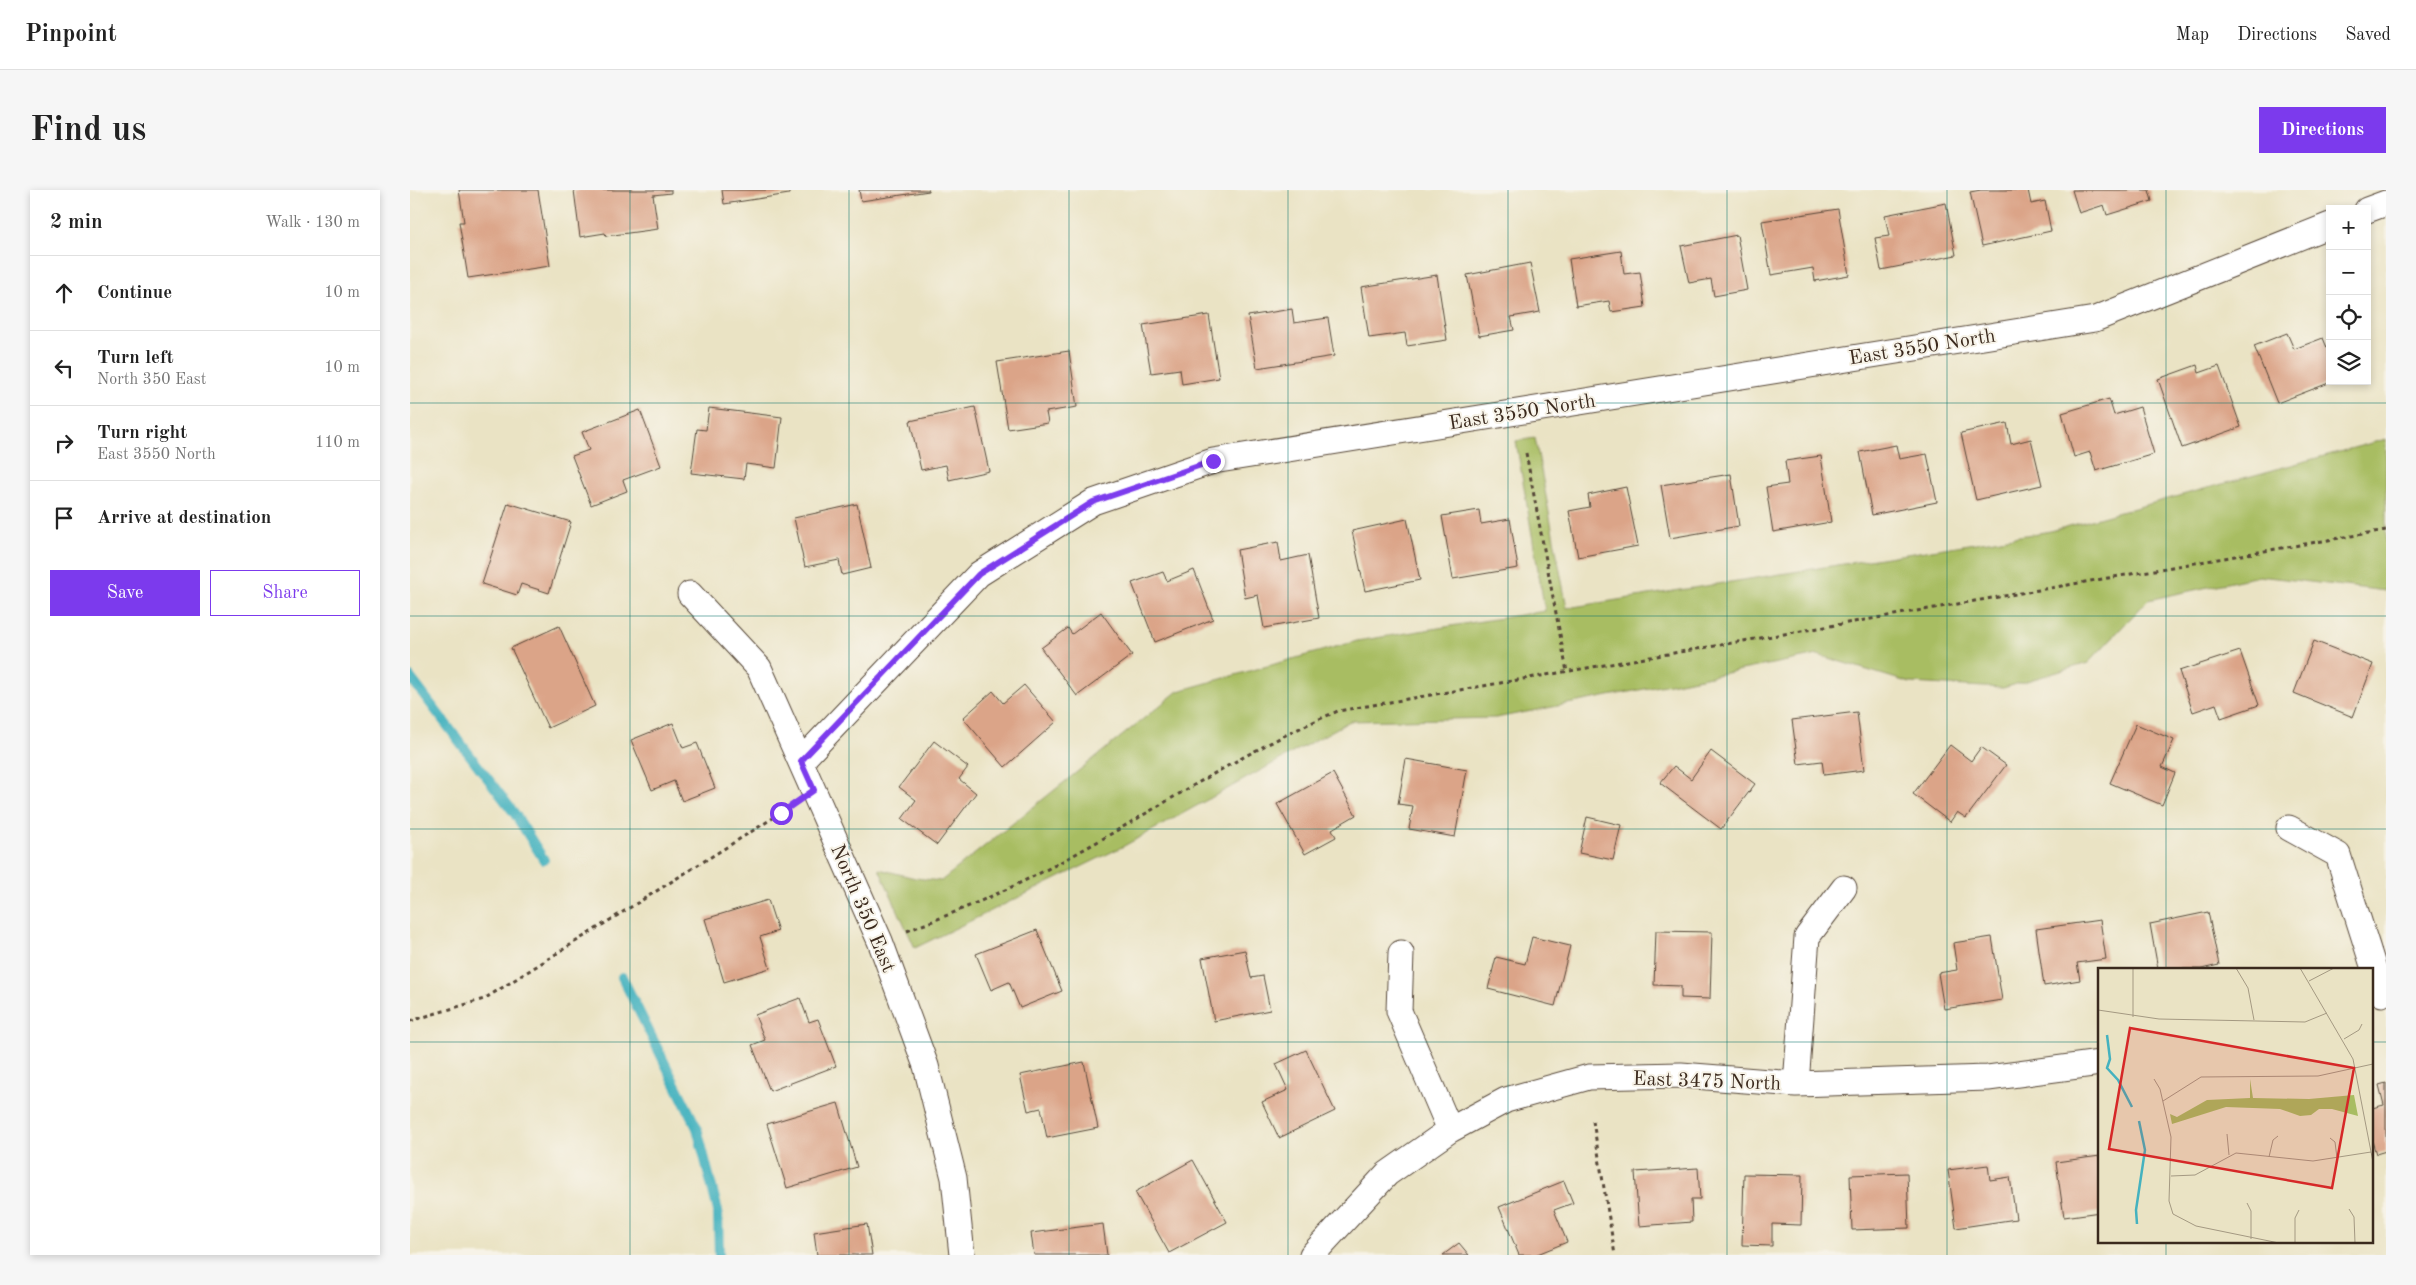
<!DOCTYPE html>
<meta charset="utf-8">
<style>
body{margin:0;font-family:"Old Standard TT",serif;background:#f6f6f6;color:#222}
.controls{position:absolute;right:15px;top:15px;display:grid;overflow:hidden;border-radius:0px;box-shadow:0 2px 8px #0003}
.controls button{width:45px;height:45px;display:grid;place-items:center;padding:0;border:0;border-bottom:1px solid #e0e0e0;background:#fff;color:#222;font:25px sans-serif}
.stop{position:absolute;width:15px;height:15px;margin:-11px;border:4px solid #7c3aed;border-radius:50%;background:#fff}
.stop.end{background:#7c3aed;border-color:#fff;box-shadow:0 1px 5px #0008}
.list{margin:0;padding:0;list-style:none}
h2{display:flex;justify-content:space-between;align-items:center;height:65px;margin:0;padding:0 20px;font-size:21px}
h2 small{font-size:16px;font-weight:400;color:#767676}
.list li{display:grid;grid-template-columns:32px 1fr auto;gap:15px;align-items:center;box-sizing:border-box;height:75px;padding:0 20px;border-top:1px solid #e0e0e0}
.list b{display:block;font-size:19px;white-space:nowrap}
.list p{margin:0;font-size:16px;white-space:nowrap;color:#767676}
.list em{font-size:16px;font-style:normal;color:#767676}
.actions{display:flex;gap:10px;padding:15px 20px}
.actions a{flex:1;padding:11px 0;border:1px solid #7c3aed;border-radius:0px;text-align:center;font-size:18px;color:#7c3aed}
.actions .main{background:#7c3aed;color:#fff}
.icon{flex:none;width:28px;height:28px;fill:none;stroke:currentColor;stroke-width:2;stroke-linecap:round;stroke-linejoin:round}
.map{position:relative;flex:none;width:1976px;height:1065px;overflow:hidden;border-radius:0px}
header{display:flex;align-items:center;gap:30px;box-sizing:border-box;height:70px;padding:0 25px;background:#fff;border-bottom:1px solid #e0e0e0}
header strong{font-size:24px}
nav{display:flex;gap:28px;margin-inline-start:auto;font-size:18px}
.intro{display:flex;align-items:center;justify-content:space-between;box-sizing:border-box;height:120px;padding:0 30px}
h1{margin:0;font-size:35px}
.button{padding:12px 22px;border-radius:0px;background:#7c3aed;color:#fff;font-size:18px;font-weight:700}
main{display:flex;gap:30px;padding:0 30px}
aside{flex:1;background:#fff;border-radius:0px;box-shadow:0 2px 8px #0003}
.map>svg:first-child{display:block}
</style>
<header>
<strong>Pinpoint</strong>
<nav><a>Map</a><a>Directions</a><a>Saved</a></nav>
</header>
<div class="intro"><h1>Find us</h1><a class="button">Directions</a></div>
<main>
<aside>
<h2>2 min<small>Walk · 130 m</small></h2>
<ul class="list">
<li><svg class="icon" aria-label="ahead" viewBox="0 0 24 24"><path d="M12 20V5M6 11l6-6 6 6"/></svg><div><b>Continue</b></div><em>10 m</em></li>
<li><svg class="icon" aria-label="left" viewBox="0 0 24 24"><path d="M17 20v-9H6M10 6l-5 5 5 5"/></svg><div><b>Turn left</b><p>North 350 East</p></div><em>10 m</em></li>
<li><svg class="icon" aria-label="right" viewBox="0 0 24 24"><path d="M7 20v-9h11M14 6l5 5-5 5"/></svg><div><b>Turn right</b><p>East 3550 North</p></div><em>110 m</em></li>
<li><svg class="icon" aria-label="arrive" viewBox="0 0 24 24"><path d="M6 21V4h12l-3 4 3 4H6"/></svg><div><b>Arrive at destination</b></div></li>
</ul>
<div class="actions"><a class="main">Save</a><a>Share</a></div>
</aside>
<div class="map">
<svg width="1976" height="1065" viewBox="0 0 1976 1065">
<rect width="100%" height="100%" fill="#f7f3e8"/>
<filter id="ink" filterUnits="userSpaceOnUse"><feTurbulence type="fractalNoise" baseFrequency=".02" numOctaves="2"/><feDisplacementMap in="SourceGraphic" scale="10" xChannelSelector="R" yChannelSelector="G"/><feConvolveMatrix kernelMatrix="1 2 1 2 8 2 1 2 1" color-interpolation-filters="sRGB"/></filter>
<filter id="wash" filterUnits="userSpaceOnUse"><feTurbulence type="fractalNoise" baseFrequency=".0096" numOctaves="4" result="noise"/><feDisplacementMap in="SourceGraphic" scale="20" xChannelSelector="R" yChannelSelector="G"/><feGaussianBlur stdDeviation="1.12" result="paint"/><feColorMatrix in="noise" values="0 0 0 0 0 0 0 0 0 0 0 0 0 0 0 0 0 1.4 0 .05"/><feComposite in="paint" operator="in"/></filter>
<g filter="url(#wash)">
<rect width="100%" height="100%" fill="#eae3c4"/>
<path fill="#a8bd62" stroke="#727440" d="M1125,248L1157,418L1641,341L1976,249V401L1849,386L1738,410L1678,473L1593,498L1500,493L1408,465L1086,528L940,531L714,656L505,758L469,679L505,688L531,691L768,501L947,451L1135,421L1106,251Z"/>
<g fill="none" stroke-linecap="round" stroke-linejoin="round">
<path stroke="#44b2bf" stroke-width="10" d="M0,487L105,624L134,670
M212,787L287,938L308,1021L309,1065"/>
</g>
<g id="blocks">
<path fill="#dba488" d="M49,0H128L140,76L58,88L49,32H54Z
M164,0H261V3L243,5L248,39L196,46L195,43L170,47Z
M312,0H379V4L314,14Z
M449,0H519V1L451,11Z
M1571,0H1618L1621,14L1635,11L1641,41L1572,56L1560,2Z
M1662,0H1739L1742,11L1697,25L1694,15L1669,23Z
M1536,13L1546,65L1471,80L1465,48L1479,46L1475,25Z
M1428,19L1439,85L1405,91L1403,78L1361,85L1352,31Z
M1327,45L1337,100L1304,106L1301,89L1279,93L1271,56Z
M1211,61L1214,84L1230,82L1235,117L1201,122L1199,111L1166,116L1159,69Z
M1120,73L1130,122L1101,127L1104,140L1069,146L1057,85Z
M1027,85L1037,150L997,156L995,143L959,148L951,97Z
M882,119L884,133L918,128L924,166L847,178L838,126Z
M799,125L809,188L772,194L770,179L741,183L733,135Z
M1877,143L1884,159L1913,148L1920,165V191H1924L1867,213L1844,156Z
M659,161L667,217L636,222L638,233L598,239L587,172Z
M1787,175L1789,183L1809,176L1831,237L1772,258L1748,189Z
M1699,209L1704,225L1730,217L1744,264L1686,281L1680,262L1664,267L1652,223Z
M565,217L579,281L539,290L536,275L511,280L500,231Z
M299,218L372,227L366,278L336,274L334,289L281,283L287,239L296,240Z
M230,220L251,276L213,290L217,301L181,315L162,266L179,260L172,242Z
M1597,233L1601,254L1621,249L1632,295L1566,310L1551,243Z
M1486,255L1489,269L1517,264L1527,312L1462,325L1450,262Z
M1411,266L1421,332L1363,342L1356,297L1378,294L1375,271Z
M1321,284L1329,336L1260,348L1251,295Z
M1216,297L1228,356L1168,367L1159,321L1180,317L1178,305Z
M98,313L161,332L139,403L111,394L107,405L72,394Z
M447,314L461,378L432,385L429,370L395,377L384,328Z
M1069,320L1071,334L1100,329L1108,378L1043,389L1032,326Z
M997,329L1010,390L955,401L942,341Z
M868,352L871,371L898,365L909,428L854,438L848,405L835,408L827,360Z
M784,380L803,429L745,452L722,393L753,382L757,391Z
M691,422L722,465L667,506L631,458L658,438L662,444Z
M149,436L185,516L138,538L101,458Z
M1904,451L1963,474L1943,527L1884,503Z
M1830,461L1849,515L1811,528L1806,514L1783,522L1769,481Z
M614,495L646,532L595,577L553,528L583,501L593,513Z
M1447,522L1454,580L1414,585L1412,571L1388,574L1382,530Z
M263,533L273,558L287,553L305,598L272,611L264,591L242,600L221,550Z
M1726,534L1764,550L1752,577L1765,583L1752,615L1700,593Z
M524,551L558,577L549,589L566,603L527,655L492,629L506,610L489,597Z
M1540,555L1561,571L1571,557L1596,575L1556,628L1547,622L1540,632L1503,604Z
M1301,561L1345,594L1311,639L1250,593L1264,576L1281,589Z
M996,569L1057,580L1045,647L999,639L1003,616L988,614Z
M923,583L946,625L922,639L926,647L895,664L867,614Z
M1177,627L1211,635L1203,670L1169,663Z
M358,710L368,741L350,747L360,778L314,792L295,729Z
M1798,722L1809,775L1791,779H1748L1740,734Z
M1690,730L1696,769L1667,773L1670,790L1634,796L1626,739Z
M627,740L652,801L610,818L599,792L581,800L566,764Z
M1246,741L1302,742L1300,809L1271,808V796L1244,795Z
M1122,747L1160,756L1145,816L1078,799L1086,767L1115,774Z
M1582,747L1592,810L1534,819L1528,783L1547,780L1543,753Z
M835,760L841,788L853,786L860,820L804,831L792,768Z
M390,808L399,832L408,829L426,876L360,901L342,855L355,850L345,825Z
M896,860L925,921L869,948L852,912L878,900L866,874Z
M674,872L688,938L637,948L631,918L618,921L610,885Z
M1976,893V961L1966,964L1962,951V918L1974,915L1969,895Z
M428,913L447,977L377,998L357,934Z
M1690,966V1022L1654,1027L1646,972Z
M783,970L817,1032L759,1063L725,1002Z
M1578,975L1580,990L1600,987L1606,1029L1546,1038L1538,980Z
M1288,978L1290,1009H1281L1282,1032L1229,1036L1225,982Z
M1497,983L1499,1038L1442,1040L1440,985Z
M1334,984L1392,985L1391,1035L1362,1034V1056L1332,1055Z
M1154,991L1163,1013L1144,1020L1157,1052L1125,1065H1109L1089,1017Z
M457,1034L462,1065H407L404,1042Z
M693,1034L697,1065H624L621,1043Z
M1049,1053L1059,1065H1033Z"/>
</g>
</g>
<g filter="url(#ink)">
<use href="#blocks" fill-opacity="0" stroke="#554637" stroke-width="1"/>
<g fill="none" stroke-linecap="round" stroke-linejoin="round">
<g stroke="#554637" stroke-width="27">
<path id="minor" d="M1957,20L1976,13
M280,404L349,478L470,751L516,876L544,988L552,1065
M391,571L569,384L683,312L803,271L1685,129L1920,35
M1879,638L1928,665L1972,804
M991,763L989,821L1040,940
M1386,894L1397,747L1434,698
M902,1065L977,984L1040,940L1096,910L1179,887L1271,885L1386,894L1578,888L1690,873"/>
</g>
<path stroke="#554637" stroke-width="3" stroke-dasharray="4 4" stroke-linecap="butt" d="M1116,263L1157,482
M497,741C549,721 599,700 649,673C742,623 830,562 928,521L1976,340
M0,831L74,809L379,618
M1183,931L1205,1065"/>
<use href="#minor" stroke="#fff" stroke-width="25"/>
</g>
</g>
<g fill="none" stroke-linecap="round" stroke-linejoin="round" filter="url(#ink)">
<path stroke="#7c3aed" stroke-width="6" d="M371,623L404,600L391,571L569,384L683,312L803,271"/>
</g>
<path fill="none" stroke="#0f766e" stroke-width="1" stroke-opacity="0.55" d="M220,0V1065M439,0V1065M659,0V1065M878,0V1065M1098,0V1065M1317,0V1065M1537,0V1065M1756,0V779M0,213H1976M0,426H1976M0,639H1976M0,852H1690M1962,852H1976M1756,1051V1065"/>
<g text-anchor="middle" stroke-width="4" stroke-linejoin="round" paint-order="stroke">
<g font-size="20" fill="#3b2a1e" stroke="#f7f3e8">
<text transform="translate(1512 156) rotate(-9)" y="7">East 3550 North</text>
<text transform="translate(1112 221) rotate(-9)" y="7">East 3550 North</text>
<text transform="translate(454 718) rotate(67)" y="7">North 350 East</text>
<text transform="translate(1297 890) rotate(2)" y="7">East 3475 North</text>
</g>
</g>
<g transform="translate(1688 778)">
<rect width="275" height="275" fill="#eae3c4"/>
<path d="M152,111L155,130L211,131L256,127L260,148L234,141H221L213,147L202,148L182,141L128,139L74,156L72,146L79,149L109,132L152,130Z" fill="#a8bd62"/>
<path fill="none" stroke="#44b2bf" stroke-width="2.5" d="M9,67L12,91L9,100L20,112L34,139M39,256L38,242L47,182L41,153"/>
<path fill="none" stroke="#a49982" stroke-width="1" d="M138,0L150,20L156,52M202,0L255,91L275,194M211,13L236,0M0,42L61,51L207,54L229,45M35,49V0M246,71L261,62L264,56M56,111L62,121L73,169L71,233L75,246L98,258L181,275M65,133L103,109L220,108L275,96M129,166L131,187M232,170L237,174L239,190M171,189L175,172L180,168M73,208L97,207L138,185L215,193L273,184M149,235L153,243V271M251,241L256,249L257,275M197,275V250L201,242"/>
<path fill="#d62828" fill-opacity="0.15" stroke="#d62828" stroke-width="2.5" d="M32,60L256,100L234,220L11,181Z"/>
<rect width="275" height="275" fill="none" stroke="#3b2a1e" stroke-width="2.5"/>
</g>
</svg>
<div class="controls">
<button>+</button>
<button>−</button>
<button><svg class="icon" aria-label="locate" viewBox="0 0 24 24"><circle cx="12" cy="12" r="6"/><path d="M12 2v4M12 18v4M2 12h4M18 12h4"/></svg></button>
<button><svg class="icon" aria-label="layers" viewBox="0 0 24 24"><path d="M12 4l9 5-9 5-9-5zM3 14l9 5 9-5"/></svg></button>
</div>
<div class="stop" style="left:371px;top:623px"></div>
<div class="stop end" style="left:803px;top:271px"></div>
</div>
</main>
